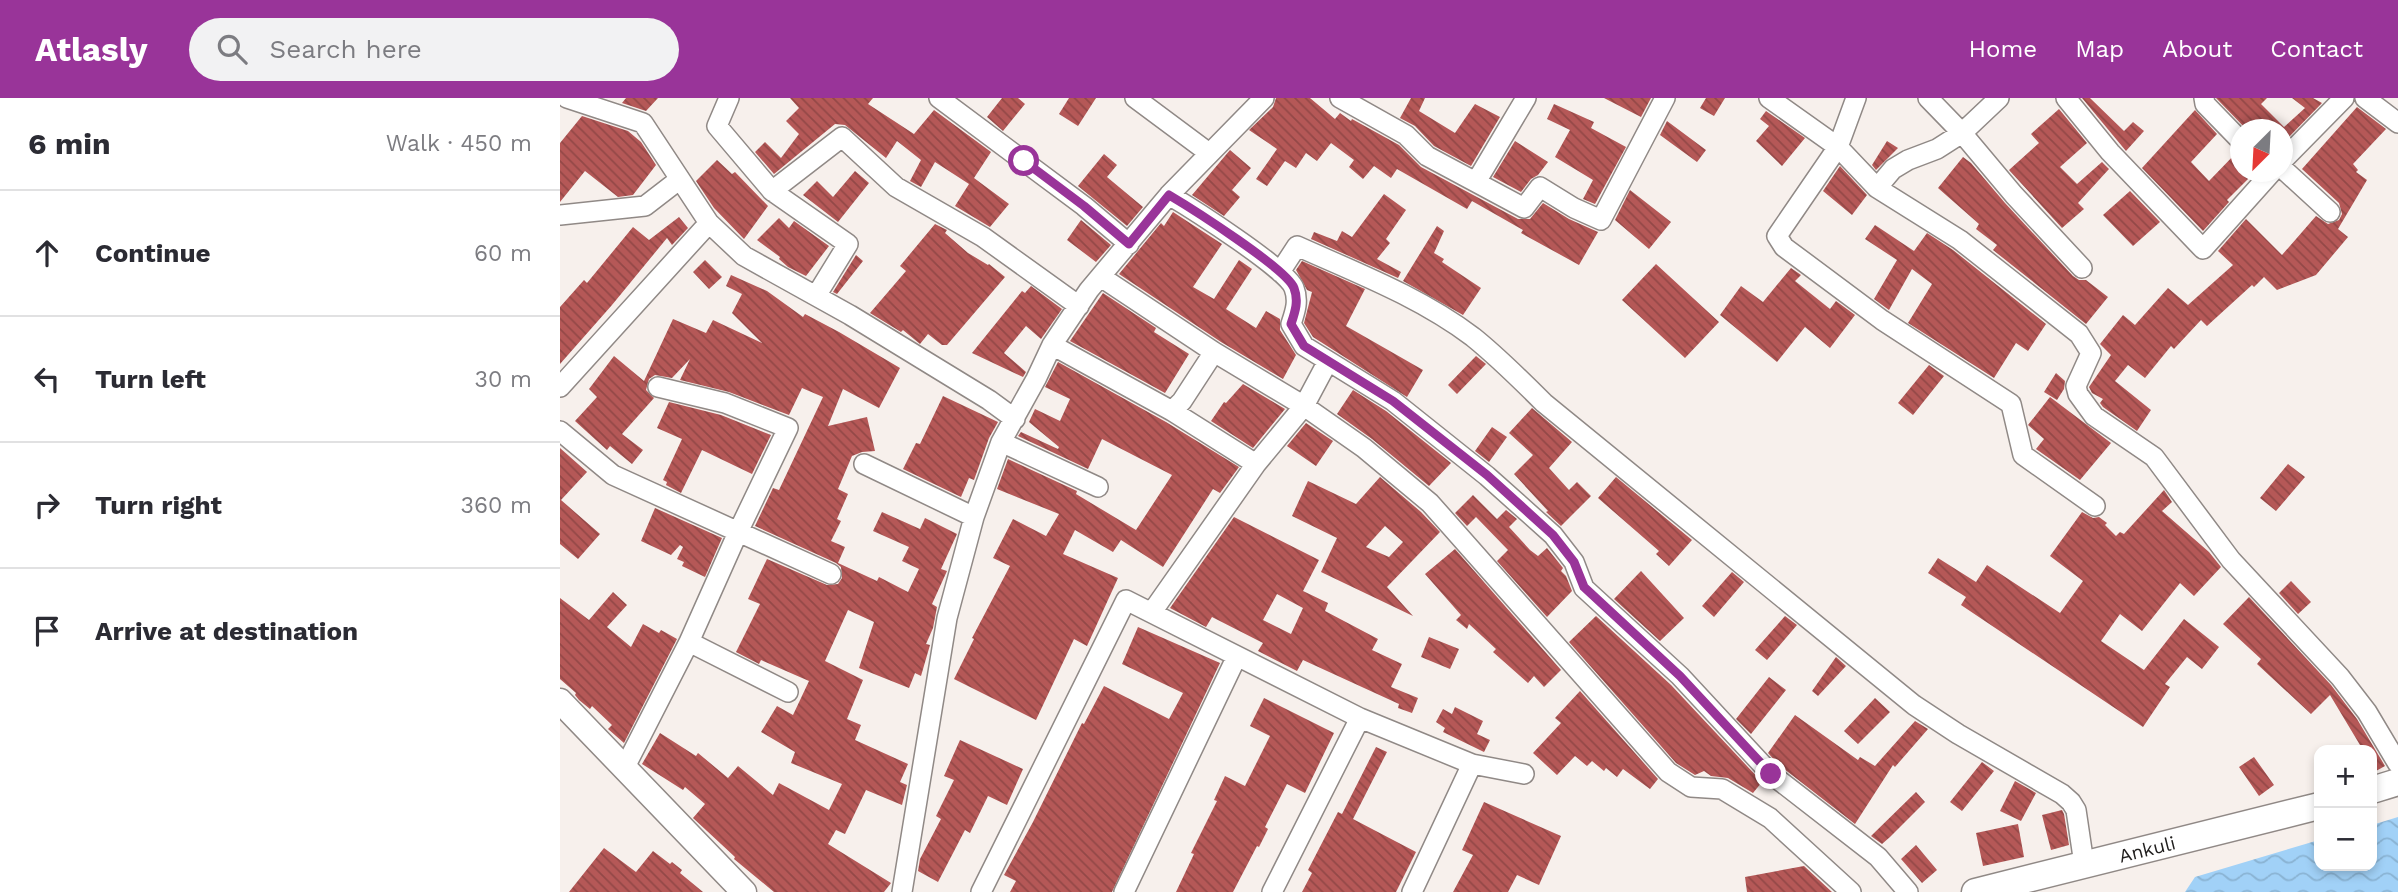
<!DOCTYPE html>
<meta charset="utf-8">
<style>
body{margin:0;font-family:"Work Sans",sans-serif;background:#f2f2f3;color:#2b2b33}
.controls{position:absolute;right:21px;bottom:21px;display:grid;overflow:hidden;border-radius:14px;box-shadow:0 4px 10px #0003}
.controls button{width:63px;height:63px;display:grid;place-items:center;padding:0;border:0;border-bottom:2px solid #e1e1e2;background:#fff;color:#2b2b33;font:35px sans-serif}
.compass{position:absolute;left:1670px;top:21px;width:63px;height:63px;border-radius:50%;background:#fff;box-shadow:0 4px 10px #0003;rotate:204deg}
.stop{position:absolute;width:21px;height:21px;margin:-16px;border:5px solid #993499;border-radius:50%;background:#fff}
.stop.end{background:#993499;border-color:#fff;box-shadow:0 2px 7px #0008}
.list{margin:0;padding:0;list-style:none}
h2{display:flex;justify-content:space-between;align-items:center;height:91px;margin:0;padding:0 28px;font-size:30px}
h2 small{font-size:23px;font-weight:400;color:#7c7c81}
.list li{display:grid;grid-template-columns:46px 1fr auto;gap:21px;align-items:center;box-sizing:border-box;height:126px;padding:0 28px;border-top:2px solid #e1e1e2}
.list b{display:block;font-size:26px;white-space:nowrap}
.list em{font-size:23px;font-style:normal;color:#7c7c81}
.icon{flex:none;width:38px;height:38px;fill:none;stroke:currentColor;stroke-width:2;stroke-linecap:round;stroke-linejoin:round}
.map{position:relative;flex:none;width:1838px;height:794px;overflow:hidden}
header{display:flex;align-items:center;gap:42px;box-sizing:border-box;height:98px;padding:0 35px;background:#993499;color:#fff}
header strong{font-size:33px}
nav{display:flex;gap:38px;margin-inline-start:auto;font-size:24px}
.search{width:490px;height:63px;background:#f2f2f3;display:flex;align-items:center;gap:18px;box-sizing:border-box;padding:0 24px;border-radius:38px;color:#7c7c81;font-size:26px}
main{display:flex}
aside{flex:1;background:#fff}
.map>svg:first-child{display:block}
</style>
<header>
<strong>Atlasly</strong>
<div class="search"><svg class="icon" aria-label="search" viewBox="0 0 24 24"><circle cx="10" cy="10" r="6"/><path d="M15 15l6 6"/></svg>Search here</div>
<nav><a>Home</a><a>Map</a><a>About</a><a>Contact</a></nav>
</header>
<main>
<aside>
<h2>6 min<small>Walk · 450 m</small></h2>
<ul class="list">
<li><svg class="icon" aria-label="ahead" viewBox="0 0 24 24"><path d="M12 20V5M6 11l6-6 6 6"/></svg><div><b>Continue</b></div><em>60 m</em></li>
<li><svg class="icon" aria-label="left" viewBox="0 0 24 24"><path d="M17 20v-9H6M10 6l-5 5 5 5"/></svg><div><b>Turn left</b></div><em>30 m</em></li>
<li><svg class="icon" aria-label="right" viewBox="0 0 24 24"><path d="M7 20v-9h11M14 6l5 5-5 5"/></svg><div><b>Turn right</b></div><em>360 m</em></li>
<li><svg class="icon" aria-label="arrive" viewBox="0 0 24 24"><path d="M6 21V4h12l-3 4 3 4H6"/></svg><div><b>Arrive at destination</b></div></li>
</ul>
</aside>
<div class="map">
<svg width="1838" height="794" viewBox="0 0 1838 794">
<defs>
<pattern id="water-waves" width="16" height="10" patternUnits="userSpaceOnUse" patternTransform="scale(1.75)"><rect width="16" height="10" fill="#a1d1f7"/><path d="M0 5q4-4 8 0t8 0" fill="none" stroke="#8ab3d3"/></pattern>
<pattern id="building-back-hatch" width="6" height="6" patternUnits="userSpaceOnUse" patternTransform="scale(1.75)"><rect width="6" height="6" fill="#b55857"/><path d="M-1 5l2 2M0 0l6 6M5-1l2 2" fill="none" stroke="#934847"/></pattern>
</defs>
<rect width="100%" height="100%" fill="#f7f0ec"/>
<path fill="url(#water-waves)" d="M1838,719V794H1625L1635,779L1759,742V768H1812V727Z"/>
<path fill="url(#building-back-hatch)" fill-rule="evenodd" d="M66,0H98L86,13L62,5Z
M230,0H313L308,6L354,36L374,12L431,54L414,80L449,106L430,129L395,108L409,86L375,64L361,89L350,83L361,62L337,43L326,60L285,27L275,26L214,76L195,54L205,44L221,60L239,36L226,23L239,10Z
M442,0H458L465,6L443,33L427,19Z
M509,0H536L518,28L499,16Z
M716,0H750L775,21L780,15L791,23L792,21L839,47L861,69L958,121H970L983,105L1009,121L1038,134L1019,167L961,135L963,132L912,103L907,111L837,71L831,80L814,68L803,81L789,69L794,62L771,45L757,63L746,55L736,70L725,63L707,88L696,81L717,51L689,32L713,9Z
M851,0H865L859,13L895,35L915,6L940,19L911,68L874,48L855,28L840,20Z
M1044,0H1091L1081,19Z
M1146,0H1165L1154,18L1140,10Z
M1522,0H1530L1564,33L1573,24L1584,33L1566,53Z
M1656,0H1707L1701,6L1724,29L1745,10L1732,0H1753L1762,5L1723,45V32H1687Z
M994,6L1034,24L1031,30L1066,49L1035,106L1023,101L1033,82L995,59L1010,32L987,21Z
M1797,9L1826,31L1793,66L1798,72L1796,74L1807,82L1778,131L1788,139L1756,177L1717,192L1704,179L1694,189L1692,187L1647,228L1641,222L1614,251L1611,248L1585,280L1568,267L1555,283L1591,312L1577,333L1543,309L1540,305L1543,301L1532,295L1529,289L1551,257L1540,246L1563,217L1575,227L1608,190L1628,207L1673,167L1658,153L1686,121L1722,157L1756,118L1768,126L1779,122L1782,116L1779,105L1742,71Z
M1499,11L1527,45L1500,69L1517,86L1542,64L1549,71L1518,105L1524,111L1502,130L1449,72L1479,45L1471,36Z
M1635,12L1657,36L1631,64L1649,83L1677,54H1681V74H1695L1667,102L1669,104L1643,133L1582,70Z
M1206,13L1245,40L1222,68L1196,43L1209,28L1200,21Z
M22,18L68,33L81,44L96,67L73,97L58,99L25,73L0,104V45Z
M1107,23L1146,52L1137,64L1100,37Z
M955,43L988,64L978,77L971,81L961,94L933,79Z
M1327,43L1338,50L1316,72L1312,67Z
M670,52L691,70L672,92L680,99L664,118L632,97Z
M544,56L557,67L547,79L583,109L567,128L518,88Z
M1403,59L1411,65L1445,105L1513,178L1519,182H1526L1548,199L1526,226L1433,152L1437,147L1416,131L1419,126L1378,90Z
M157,62L172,76L175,74L208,108L184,141L154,110L136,83Z
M1280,68L1307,97L1292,117L1263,93Z
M295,73L309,85L278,124L243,97L257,83L273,99Z
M1070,92L1111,124L1089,151L1055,122Z
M1570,93L1600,124L1573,148L1543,117Z
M824,96L846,112L826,141L830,145L817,161L841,174L838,180L751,141L754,134L777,143L782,133L792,139Z
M613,114L662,146L633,189L654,201L679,162L692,171L666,211L696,230L706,213L720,221V232L736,257L723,281L661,244L559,176L601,125L604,128Z
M119,119L128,130L112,147L107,140L52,207L0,266V209L24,182L27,185L73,129L89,142Z
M219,120L229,130L234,123L269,148L246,178L228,169L219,161L220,159L197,142Z
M521,122L551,147L536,164L507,142Z
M375,126L387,132L385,135L408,155L428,167L429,166L445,179L387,247H382L368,236L360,246L343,232L341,234L310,215L346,173L340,168Z
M1315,127L1354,153L1367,135L1393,152L1486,226L1468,253L1456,245L1434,280L1348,225L1372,186L1352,171L1329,212L1314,201L1337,162L1305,141Z
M877,128L884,133L874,155L884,161L882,164L921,190L903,217L843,183Z
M296,157L303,163L277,196L273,194Z
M145,162L162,179L149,191L133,174Z
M742,163L805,191L786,228L863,272L847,299L753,239L744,225L752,194L747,192L736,172Z
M1096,166L1159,224L1125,260L1062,202Z
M1231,170L1241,177L1235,183L1270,211L1276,203L1295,217L1270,250L1245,229L1217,264L1160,217L1181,188L1203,204Z
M171,177L207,193L243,219L245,216L279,234L340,270L319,310L283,291L268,328L307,319L315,353L302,354L292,358L278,391L288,396L277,421L281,423L271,443L285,449L278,465L317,483L319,479L348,494L359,471L342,463L349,449L313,433L322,414L360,431L365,420L397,436L381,471L387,473L372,506L377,509L373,530L366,546L370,547L361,578L355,575L349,590L299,570L314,524L288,512L265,563L303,582L287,621L301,627L295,642L348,666L340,684L347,687L342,707L306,692L285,736L276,732L268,746L331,785L324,794H214L174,761L175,759L133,720L145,706L125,689L123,692L82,666L100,635L136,658L138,655L168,680L178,668L213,697L219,685L269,712L282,686L231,665L235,654L201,634L217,608L233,617L249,583L201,562L199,566L176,554L200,506L188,501L207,461L267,487L278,486L282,480L281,469L276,465L195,428L213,390L219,392L263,299L242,290L229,317L169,294L120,282L130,261L112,280L95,277L89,281L86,292L94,300L62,336L83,352L72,366L50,348L47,352L15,323L37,299L29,291L54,258L84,283L113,221L146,235L153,222L202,245L172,215L182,196L166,188Z
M471,188L502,211L481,241L466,228L444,255L466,274L463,279L412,255L462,193L465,195Z
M543,195L596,230L594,234L629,256L605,295L510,243Z
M916,258L926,266L897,296L888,287Z
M498,264L606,324L679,369L660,395L653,391L603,469L561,442L553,454L515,432L503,456L558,480L527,548L514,541L476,622L394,581L414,541L412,540L450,468L433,460L453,421L486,438L499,416L437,391L448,361L517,393L516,396L576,432L612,377L542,341L528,371L458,338L461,334L498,351L499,349L469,324L475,311L500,323L510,301L485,289Z
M1369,267L1384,278L1353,317L1338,305Z
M1496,275L1505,283L1504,291L1497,302L1484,294Z
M683,286L725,311L693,350L651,323L664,304L666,305Z
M793,292L826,313L891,365L869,388L812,341L777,316Z
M383,298L438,324L429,340L414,382L409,380L401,399L343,371L356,345L360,346Z
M1490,299L1551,345L1520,382L1476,351L1484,341L1468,327Z
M109,304L161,317L211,337L192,376L142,352L121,395L106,387L107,384L103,382L122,341L97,330Z
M972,310L1012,344L989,370L1009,392L1017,384L1031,398L1001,428L986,414L988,413L954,376L973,357L949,335Z
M746,325L773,343L756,368L727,348Z
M932,329L947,339L929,364L915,353Z
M0,350L27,374L1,402L40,436L18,461L0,446Z
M1728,366L1745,379L1716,413L1700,400Z
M820,379L861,414L880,434L827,489L853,518L761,474L777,440L732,418L748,383L796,406ZM825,428L843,444L829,459L806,449Z
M1056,379L1132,442L1109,468L1096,456L1099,453L1038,400Z
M1604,392L1612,404L1602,413L1649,454L1661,469L1634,498L1620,485L1582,533L1560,516L1541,543L1584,572L1624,521L1659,549L1642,571L1627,559L1605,586L1610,589L1583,629L1401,507L1406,499L1368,475L1378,460L1416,484L1427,467L1500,515L1523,483L1490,458L1522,414L1533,420L1539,419L1547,425L1545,427L1556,438L1560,434L1564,436Z
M913,397L937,421L946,412L957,421L949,429L970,452L978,458L987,450L1003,470L1001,473L1006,478L1012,493L987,519L937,463L948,452L916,419L907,428L895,415Z
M95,410L162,440L145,479L122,468L124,464L117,461L123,449L120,447L111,457L81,443Z
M674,419L759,462L743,493L768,505L765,513L818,541L812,552L842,566L831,589L858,600L852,615L838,610L839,606L743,562L737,573L698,553L703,545L652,519L646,529L610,510ZM717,496L743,510L731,536L703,522Z
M895,451L1001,572L984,589L974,578L968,585L933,554L936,551L909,526L907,531L896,522L901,517L865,476Z
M1081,473L1124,520L1100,543L1054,501Z
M1172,474L1184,484L1154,519L1142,508Z
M1731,483L1751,504L1738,516L1719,495Z
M53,494L67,507L47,529L71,549L83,526L99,535L101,532L117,541L64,645L48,631L52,627L32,608L30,611L19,602L15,597L16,595L0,581V500L29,522Z
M1689,499L1771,587L1797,621L1825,668L1816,673L1812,666V652H1803L1770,597L1751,616L1697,566L1701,561L1663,526Z
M1036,518L1111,587L1202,684L1193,695L1168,680L1151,678L1144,673L1135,677L1116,665L1009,544Z
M1225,518L1237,527L1207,562L1195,552Z
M578,529L660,565L552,794H450L456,783L444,777L473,724L522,625L524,626L544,588L609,621L623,595L562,566Z
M869,539L899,551L890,571L861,559Z
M1276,559L1286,568L1258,598L1252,593Z
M1209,579L1226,592L1191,636L1176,621Z
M1020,593L1098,681L1090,691L1063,671L1057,679L1046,670L1044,673L1032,663L1027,668L1015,658L997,677L973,655L1001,625L995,620Z
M704,600L774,635L745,695L727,686L705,729L708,731L699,749L697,748L673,794H616L634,756L631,755L657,703L654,702L665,678L685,688L710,638L690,628Z
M1315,600L1330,614L1298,646L1284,633Z
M895,609L923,623L917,636L930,642L924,654L883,634L885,630L876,624L883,611L892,616Z
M1235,617L1298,662L1300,659L1315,668L1355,623L1368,631L1335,669L1333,667L1295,726L1219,667L1208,655Z
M400,642L463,671L447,707L428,698L410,735L405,732L378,784L358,773L360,761L381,721L376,718L394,682L384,678Z
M816,649L827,654L793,721L856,754L836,794H742L752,775L748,772L778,714L782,716Z
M1694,659L1714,687L1699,698L1679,669Z
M1422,664L1434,673L1402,713L1390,704Z
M1455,683L1476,695L1461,723L1440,713Z
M1356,694L1365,704L1330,739L1322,746L1311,738Z
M924,704L1001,738L979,787L957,777L948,794H893L913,757L902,752Z
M1502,712L1504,716L1509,747L1491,752L1482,717Z
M1458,726L1464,759L1423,768L1416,735Z
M1356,747L1377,772L1362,785L1341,761Z
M44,750L76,774L93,753L110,766L112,764L122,772L120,775L143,794H9Z
M1244,768L1272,794H1187L1185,779Z"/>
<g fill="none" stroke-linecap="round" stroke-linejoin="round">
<g stroke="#908986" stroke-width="22">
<path id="minor" d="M7,0L83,25L149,125L184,158L290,217L429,302L455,321
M169,0L157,28L212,93L282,39L336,89L423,139L519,208
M379,0L524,108L569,146
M575,0L649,55
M780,0L846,37L867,58L964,110L980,89L1014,110L1041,122L1105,0
M1209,0L1278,49L1317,90L1400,142L1519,236L1531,255L1516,288L1518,296L1534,318L1594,359L1671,462L1780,579L1807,614L1838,666
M1296,0L1278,49L1217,138L1224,149L1322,222L1451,306L1463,357L1535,408
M1368,0L1402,35L1454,97L1522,170
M1506,0L1550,54L1643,151L1712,74
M1644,0L1645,6L1680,42
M1805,0L1838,25
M1722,63L1784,0
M1722,70L1770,114
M916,84L966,0
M1317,90L1333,71L1348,62L1377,51L1402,35L1439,0
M212,93L288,146L256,198
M609,97C631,110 727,171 734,190C739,203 735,214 731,226L744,248L833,303L927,378L993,437L1014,464L1024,490L1120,578L1211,676L1318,759L1348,794
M0,117L85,108L120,81
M720,174L737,148C797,175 860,199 913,239C938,259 961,282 984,305L1354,607L1398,636L1502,696L1511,704L1516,712L1524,766
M541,179L654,254L744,308L804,350L870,405L1108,674L1131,689L1162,691L1210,720L1291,794
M492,247L612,313L696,366
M0,289L149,125
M612,313L622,303L654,254
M0,333L53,377L271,476
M441,344L538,389
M304,366L414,419
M592,514L696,366L744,308L768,263
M129,544L228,594
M65,669L129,544L179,432L228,330L165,305L98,289
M342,794L387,520L414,419L441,344L476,281L492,247L529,192L609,97L704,0
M421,794L566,502L800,620L912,666L964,676
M564,794L677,558
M712,794L800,620
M852,794L912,666"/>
</g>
<g stroke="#908986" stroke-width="27">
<path id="tertiary" d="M0,603L184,794"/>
</g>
<g stroke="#908986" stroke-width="29">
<path id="secondary" d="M1812,692L1838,684
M1415,794L1759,708"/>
</g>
<use href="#minor" stroke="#fff" stroke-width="19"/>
<use href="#tertiary" stroke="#fff" stroke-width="24"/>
<use href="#secondary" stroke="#fff" stroke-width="26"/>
</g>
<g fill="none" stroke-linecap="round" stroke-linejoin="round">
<path stroke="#993499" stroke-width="9" d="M464,63L524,108L569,146L609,97C631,110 727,171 734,190C739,203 735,214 731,226L744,248L833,303L927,377L993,437L1014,464L1024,489L1120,578L1211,676"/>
</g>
<g text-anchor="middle" stroke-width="5" stroke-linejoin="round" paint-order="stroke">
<g font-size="19" fill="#22201f" stroke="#fff">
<text transform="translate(1587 751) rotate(-14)" y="7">Ankuli</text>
</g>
</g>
</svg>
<div class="controls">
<button>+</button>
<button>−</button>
</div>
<svg class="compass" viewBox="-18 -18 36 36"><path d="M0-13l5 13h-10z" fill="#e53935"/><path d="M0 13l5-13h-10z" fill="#7c7c81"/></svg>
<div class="stop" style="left:464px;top:63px"></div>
<div class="stop end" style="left:1211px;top:676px"></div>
</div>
</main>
